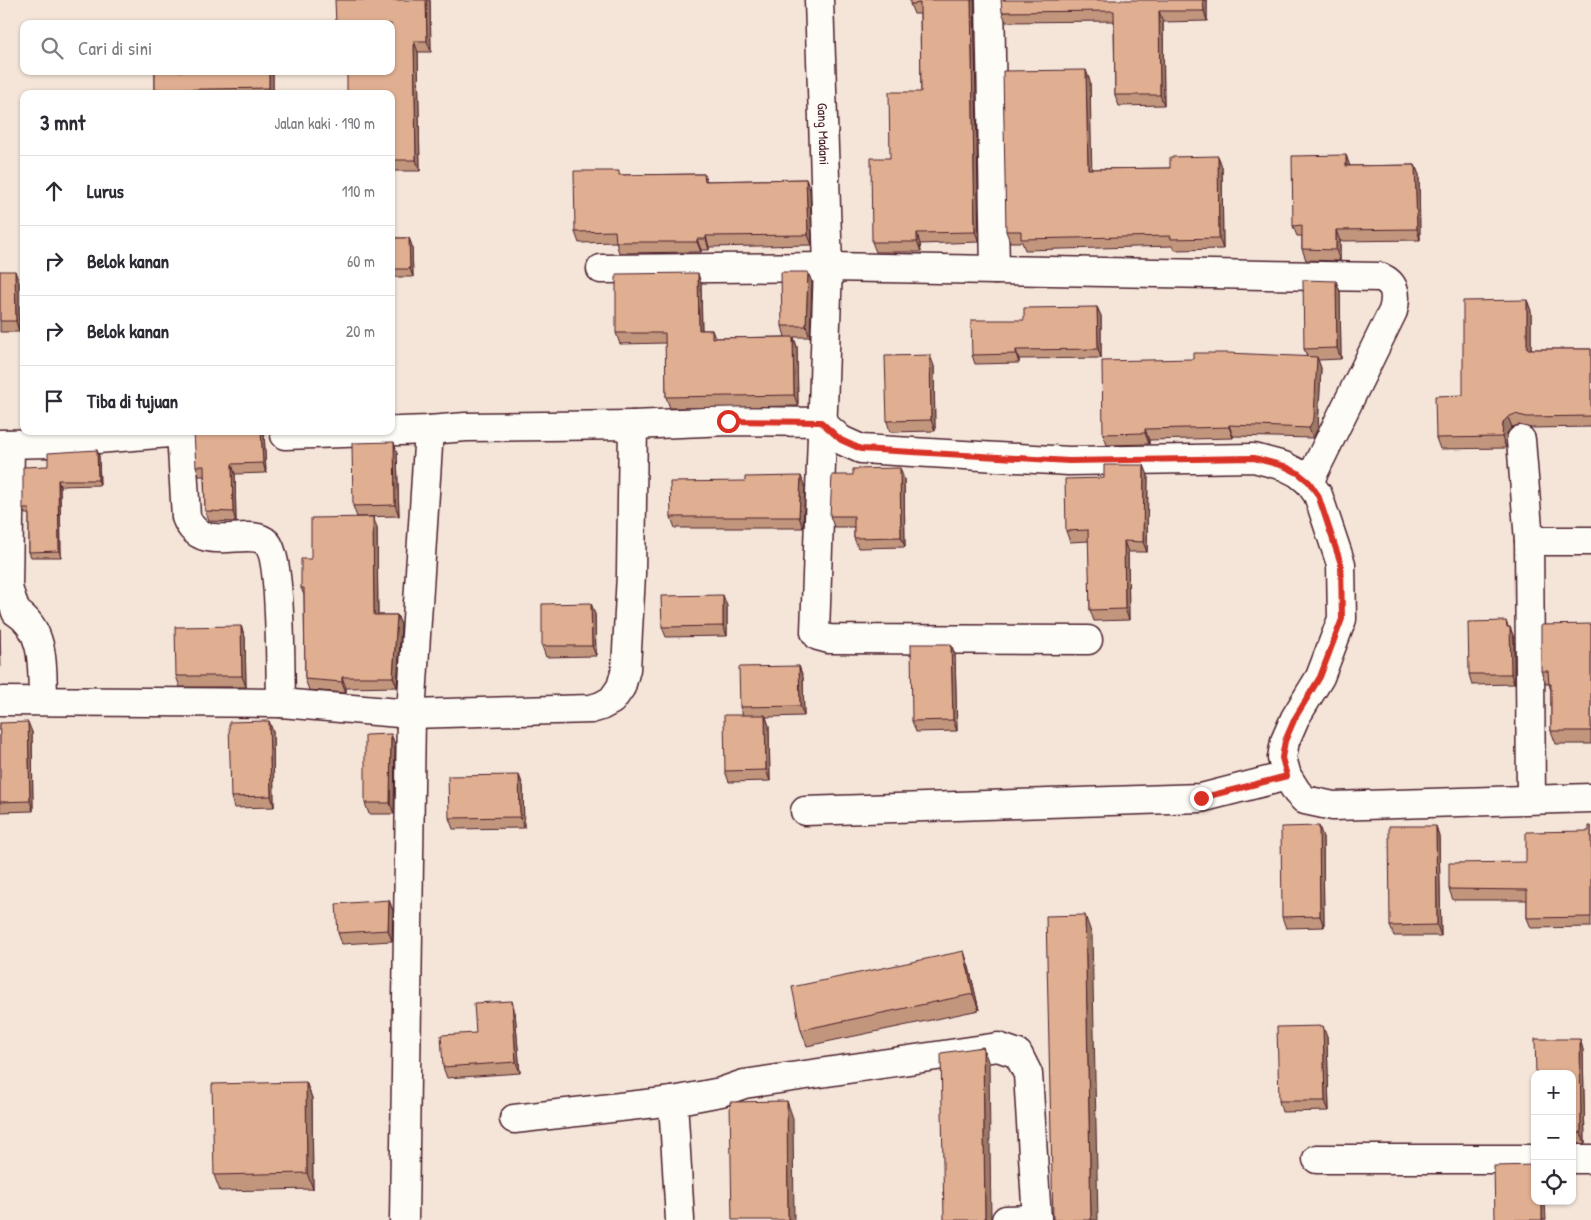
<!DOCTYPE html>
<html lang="id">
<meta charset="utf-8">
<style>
body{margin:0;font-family:"Patrick Hand",sans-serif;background:#f7f7f7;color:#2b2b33}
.controls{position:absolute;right:15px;bottom:15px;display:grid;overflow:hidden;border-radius:10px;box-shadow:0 1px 4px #0004}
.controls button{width:45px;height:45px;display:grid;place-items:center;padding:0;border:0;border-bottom:1px solid #e1e1e2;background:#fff;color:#2b2b33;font:25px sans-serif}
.stop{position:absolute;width:15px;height:15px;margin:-11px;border:4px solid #d93025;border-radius:50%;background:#fff}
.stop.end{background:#d93025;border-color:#fff;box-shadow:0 1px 5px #0008}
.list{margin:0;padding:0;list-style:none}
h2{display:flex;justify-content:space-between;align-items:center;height:65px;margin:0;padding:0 20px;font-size:21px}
h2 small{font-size:16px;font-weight:400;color:#7c7c81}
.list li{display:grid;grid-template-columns:32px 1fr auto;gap:15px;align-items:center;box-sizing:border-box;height:70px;padding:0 20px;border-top:1px solid #e1e1e2}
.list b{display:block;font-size:19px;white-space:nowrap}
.list em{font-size:16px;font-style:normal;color:#7c7c81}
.icon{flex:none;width:28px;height:28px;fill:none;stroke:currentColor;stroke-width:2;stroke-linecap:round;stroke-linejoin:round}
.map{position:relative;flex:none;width:1591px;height:1220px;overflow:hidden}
.search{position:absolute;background:#fff;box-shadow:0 1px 4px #0004;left:20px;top:20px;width:375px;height:55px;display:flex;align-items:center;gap:12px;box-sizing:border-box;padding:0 18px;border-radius:10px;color:#7c7c81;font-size:19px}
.panel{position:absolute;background:#fff;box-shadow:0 1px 4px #0004;left:20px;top:90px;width:375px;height:345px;border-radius:10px}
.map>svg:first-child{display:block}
</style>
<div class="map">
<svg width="1591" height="1220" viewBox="0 0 1591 1220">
<rect width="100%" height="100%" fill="#f4e5d8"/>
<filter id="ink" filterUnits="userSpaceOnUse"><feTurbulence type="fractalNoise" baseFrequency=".02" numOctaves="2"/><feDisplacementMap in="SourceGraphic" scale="10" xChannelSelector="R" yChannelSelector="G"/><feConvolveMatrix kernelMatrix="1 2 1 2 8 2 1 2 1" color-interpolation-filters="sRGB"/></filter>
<g filter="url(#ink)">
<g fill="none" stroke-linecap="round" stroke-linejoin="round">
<g stroke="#4a1f2b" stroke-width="31">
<g id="street">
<path id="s1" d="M819,0L828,267L815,632L818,636L829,639L1088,640"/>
<path d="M990,0L995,270"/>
<path d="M601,269L828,267L1380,277C1396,283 1397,296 1393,311L1309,482"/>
<path d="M285,435L429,430L466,427L633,425"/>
<path d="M1521,440L1529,541L1531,798"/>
<path d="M0,444L50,443L181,432L186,517C201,557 250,525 267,543C282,559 280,676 281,703"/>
<path d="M10,444L8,588L16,612C46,630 42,670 43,700"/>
<path d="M1529,541H1591"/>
<path d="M0,701L281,703L411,714L591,709L601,706L612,700L621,687L626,669L631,574L633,425L728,421L821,422L841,440L861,449L1069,461L1254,458L1284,466L1298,473L1309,482L1318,495L1341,564L1342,619L1320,677L1295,718L1285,741L1282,758L1287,776L1297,792L1305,800L1333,806L1591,798"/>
<path d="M805,811L1201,798L1287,776"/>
<path d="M673,1101L680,1220"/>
<path d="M514,1119L673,1101L721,1092L744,1084L998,1047L1018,1054L1028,1074L1037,1220"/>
<path d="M1317,1159H1535"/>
<path d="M1572,1159H1591"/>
<path d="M404,1220L411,714L429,430"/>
<path d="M1006,1220L1037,1219"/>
</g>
</g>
<use href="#street" stroke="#fdfcf7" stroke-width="28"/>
</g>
<path fill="#c1967d" stroke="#4a1f2b" d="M430,0L431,52H418L420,171H391V94Z
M974,0L979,242L920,244L921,252H876L872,242L890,158L921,92L920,14H914L910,4Z
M1207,0V21L1163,22L1164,105L1119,106L1115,95L1114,21L1006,22L1002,12Z
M155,71H273V94H156L155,90Z
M1090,81L1091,169L1170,168L1218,156L1222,167L1223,249L1175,250L1173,246L1025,250L1022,242H1010L1006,231Z
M1346,155L1349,166L1415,165L1419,175L1420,240L1340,241V261L1306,260L1302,249V236H1297L1293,226Z
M704,174L707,181L806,179L810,190L812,245L709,247V250H701V252L619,253L616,242L579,243L575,232L621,175Z
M391,238H409L412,246L413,277H391Z
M0,271L19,282V332H0Z
M808,272L812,283L810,337H794L797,347L798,406L670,408L666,397V343L620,344L616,333L701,284L702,330H712L715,338L785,337L782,326Z
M1336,281L1340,292L1341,359L1318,360L1321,368L1318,428L1313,438L1233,436V438L1149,440V444L1107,445L1103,434L1307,356L1304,349Z
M1527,300L1531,311V349H1591V427L1531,428L1519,425L1512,427L1507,433L1506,448L1440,449L1436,438L1463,395Z
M1097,307L1101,316V358L1019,359V363L975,364L972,355L1024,320Z
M934,366L935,431L890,432L887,421Z
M212,431H264L266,473L235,474L236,522L209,521L205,511L204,476H199L196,466Z
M97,450L99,456L100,485L60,486L61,557H31L29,552V514H25L23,509L48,466Z
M397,453L399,516L357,517L353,506Z
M1148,475L1147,552H1128L1129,620L1094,621L1090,610L1089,541L1070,542L1066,531L1104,478Z
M904,479L905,547L858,548L854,538V527H834L830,516Z
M745,481L805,487L803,528H675L671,517Z
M377,527L378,615H397L401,625L397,687L346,688V693L309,690L305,679L304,595L301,588L311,559Z
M727,606V636L666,637L662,627Z
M595,614L596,656L546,657L542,646Z
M1591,624V744H1556L1551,731V691L1549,684H1546L1541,671Z
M241,626L245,637L246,687H180L176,676Z
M1509,627H1510L1514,638V684L1472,685L1469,674Z
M951,644L955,655L957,731L916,732L912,721Z
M799,666L803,677L804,716L766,717L769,726L770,781L729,782L725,771L743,715L740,707Z
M269,721L273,732L274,807L234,808L231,797Z
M0,723L32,732L33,811L0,812Z
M391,734L395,745L394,814H369L365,803Z
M519,775L523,786L524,828L453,829L449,818Z
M1436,826L1439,836L1441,936H1394L1390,926Z
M1591,826V927L1531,928L1527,918V900H1453L1449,889L1526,862L1589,831Z
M1323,837L1324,927L1286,928L1282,917Z
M389,900L393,911L392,941L342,944L338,933Z
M969,967L979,1010L807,1046L801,1030Z
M515,1012L520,1073L447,1078L443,1067L476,1033Z
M1327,1037L1329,1111L1282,1112L1279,1101Z
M1580,1039L1583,1050L1585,1143L1572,1145V1074Z
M306,1082L312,1098L313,1189L220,1191L214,1175Z"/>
<path fill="#9d7a66" stroke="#4a1f2b" d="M426,0H430L431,52L427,41Z
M971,0H974L979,242L975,232Z
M1203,0H1207V21L1204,11Z
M1159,11L1163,22L1164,105L1160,95Z
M414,41L418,52L420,171L416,160Z
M1086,70L1090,81L1092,180L1088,169Z
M269,71H273V94H271L269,88Z
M1346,155L1350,166H1346Z
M1218,156L1222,167L1223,249L1219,238Z
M1415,165L1419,175L1420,240L1417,229Z
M806,179L810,190L812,245L808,235Z
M1336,230L1340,241V261L1336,250Z
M917,233L920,244L921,252L917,242Z
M706,236L709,247V250L706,239Z
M409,238L412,246L413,277L410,269Z
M697,239L701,250V252L697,242Z
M15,271L19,282V332L16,321Z
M808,272L812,283L810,337L806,326Z
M698,273L701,284L702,341L699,330Z
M1336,281L1340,292L1341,359L1337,348Z
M1527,300L1531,311V360L1527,349Z
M1097,307L1101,316V358L1098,349Z
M793,337L797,347L798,406L794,395Z
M1016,350L1019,359V363L1016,354Z
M930,355L934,366L935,431L931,420Z
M1317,357L1321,368L1318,428L1313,438L1309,428Z
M1508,417L1512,427L1507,433L1506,448L1502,437L1503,422Z
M1229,425L1233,436V438L1229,427Z
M1145,429L1149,440V444L1145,433Z
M261,431H264L266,473L263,463Z
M394,442L397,453L399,516L395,505Z
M97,450L99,456L100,485L98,480Z
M232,464L235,474L236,522L233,512Z
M1144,465L1148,475L1147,552L1143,542Z
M900,468L904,479L905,547L901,537Z
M801,476L805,487L803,528L799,517Z
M58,480L60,486L61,557L59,551Z
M373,517L377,527L378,626L374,615Z
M1124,541L1128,552L1129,620L1125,609Z
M723,595L727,606V636L723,626Z
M591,603L595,614L596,656L592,646Z
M397,615L401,625L397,687L393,677Z
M1506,621L1510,632V627L1514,638V684L1511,674Z
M241,626L245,637L246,687L242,676Z
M0,628L1,667L0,665Z
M951,644L955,655L957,731L953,720Z
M799,666L803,677L804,716L800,706Z
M342,677L346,688V693L342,682Z
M765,715L769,726L770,781L766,770Z
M269,721L273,732L274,807L271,796Z
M28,722L32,732L33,811L30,801Z
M391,734L395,745L394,814L390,803Z
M519,775L523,786L524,828L520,817Z
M1319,826L1323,837L1324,927L1320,916Z
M1436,826L1439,836L1441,936L1437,925Z
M389,900L393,911L392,941L388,930Z
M1085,915L1092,935L1098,1220H1091Z
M964,951L969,967L979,1010L973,994Z
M512,1001L515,1012L520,1073L516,1062Z
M1323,1026L1327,1037L1329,1111L1325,1101Z
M1580,1039L1583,1050L1585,1143L1581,1133Z
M983,1047L989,1064L991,1220H985Z
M306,1082L312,1098L313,1189L307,1173Z
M787,1101L793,1118L794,1220H788Z
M1542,1201H1545L1546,1220H1542Z"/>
<path fill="#e0af91" stroke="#4a1f2b" d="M335,0H426L427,41H414L416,160H391V94H347V71H391V24H336Z
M910,0H971L975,232L917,233V242H872L871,158H890L889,92H921L920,3L910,4Z
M1001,0H1203L1204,11H1159L1160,95H1115L1114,11L1002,12Z
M1086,70L1088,169L1170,168V157L1218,156L1219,238L1171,239V236L1021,239V231H1006L1003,71Z
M155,71H269V88L155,90Z
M1346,155V166L1415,165L1417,229L1336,230V250L1302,249V225L1293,226L1292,156Z
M574,171H619V175L704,174L705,181L806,179L808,235L706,236V239H697V242H616L615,231L575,232Z
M391,238H409L410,269H391Z
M0,271H15L16,321H0Z
M781,272H808L806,326H782Z
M698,273L699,330H712V338L793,337L794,395L666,397L665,333H616V274Z
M1303,280L1336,281L1337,348L1304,349Z
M1527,300V349H1591V416L1527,417L1515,414L1508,417L1503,422L1502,437L1436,438L1435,396L1463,395V301Z
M1097,307L1098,349L1016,350V354L972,355L971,320H1024V308Z
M1193,353H1228L1317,357L1314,418L1309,428L1229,425V427L1145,429V433L1103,434L1102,361L1193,359Z
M930,355L931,420L887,421L885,356Z
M261,431L263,463L232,464L233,512L205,511L204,466H196L194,433L212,431Z
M394,442L395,505L353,506L352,443Z
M97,450L98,480H58L59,551L29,552V509H23V467L48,466V453Z
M1104,465H1144L1143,542L1124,541L1125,609L1090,610L1088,530L1066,531L1065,479L1104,478Z
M900,468L901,537L854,538V516H830L832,475H853V469Z
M801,476L799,517H671L670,482L745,481V477Z
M373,517L374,615H397L393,677H342V682L305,679L304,588H301V559H311V518Z
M723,595V626L662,627L661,596Z
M591,603L592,646H542V604Z
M1506,621L1507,627H1510L1511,674H1469L1468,622Z
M1591,624V731H1551V684H1549L1548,671H1541V625Z
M241,626L242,676H176L175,627Z
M911,644H951L953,720L912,721Z
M799,666L800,706L740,707L739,667Z
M724,715H765L766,770L725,771Z
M269,721L271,796L231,797L229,722Z
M28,722L30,801L0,802V723Z
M391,734L390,803H365V735Z
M519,775L520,817L449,818L448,776Z
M1319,826L1320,916L1282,917L1281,827Z
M1389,826H1436L1437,925L1390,926Z
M1589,826H1591V917L1527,918V890L1449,889V863L1526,862V832L1589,831Z
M389,900L388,930L338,933L336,904Z
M1085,915L1091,1220H1053L1046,916Z
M964,951L973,994L801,1030L792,987Z
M512,1001L516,1062L443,1067L441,1035L476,1033L474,1003Z
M1323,1026L1325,1101H1279L1277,1027Z
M1535,1039H1580L1581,1133H1572V1074H1536Z
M983,1047L985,1220H944L941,1053Z
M306,1082L307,1173L214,1175L212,1084Z
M787,1101L788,1220H732L730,1102Z
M1535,1165V1201H1542V1220H1495L1494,1166Z"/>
</g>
<g fill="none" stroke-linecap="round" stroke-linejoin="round" filter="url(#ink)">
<path stroke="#d93025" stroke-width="6" d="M728,421L821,422L841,440L861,449L1069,461L1254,458L1284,466L1298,473L1309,482L1318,495L1341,564L1342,619L1320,677L1295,718L1285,741L1282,758L1287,776L1201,798"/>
</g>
<g text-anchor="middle" stroke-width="4" stroke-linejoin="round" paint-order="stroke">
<g font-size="14" fill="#4a1f2b" stroke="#fdfcf7">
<text dy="5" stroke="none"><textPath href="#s1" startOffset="134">Gang Madani</textPath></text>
</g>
</g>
</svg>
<div class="controls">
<button>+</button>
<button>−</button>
<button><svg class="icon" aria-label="locate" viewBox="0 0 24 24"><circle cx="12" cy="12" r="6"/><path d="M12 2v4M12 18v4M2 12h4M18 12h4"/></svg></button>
</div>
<div class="stop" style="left:728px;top:421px"></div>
<div class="stop end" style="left:1201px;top:798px"></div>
<div class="search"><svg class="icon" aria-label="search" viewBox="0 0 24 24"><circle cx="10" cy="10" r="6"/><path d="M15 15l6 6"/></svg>Cari di sini</div>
<section class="panel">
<h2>3 mnt<small>Jalan kaki · 190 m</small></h2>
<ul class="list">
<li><svg class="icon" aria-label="ahead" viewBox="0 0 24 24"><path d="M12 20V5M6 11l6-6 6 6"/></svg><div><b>Lurus</b></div><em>110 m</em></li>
<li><svg class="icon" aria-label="right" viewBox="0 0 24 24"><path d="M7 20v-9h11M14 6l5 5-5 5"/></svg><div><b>Belok kanan</b></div><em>60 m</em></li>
<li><svg class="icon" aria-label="right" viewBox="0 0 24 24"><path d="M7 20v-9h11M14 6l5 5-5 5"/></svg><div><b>Belok kanan</b></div><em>20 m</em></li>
<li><svg class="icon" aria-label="arrive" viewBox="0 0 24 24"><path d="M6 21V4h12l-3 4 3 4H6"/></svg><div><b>Tiba di tujuan</b></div></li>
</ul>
</section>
</div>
